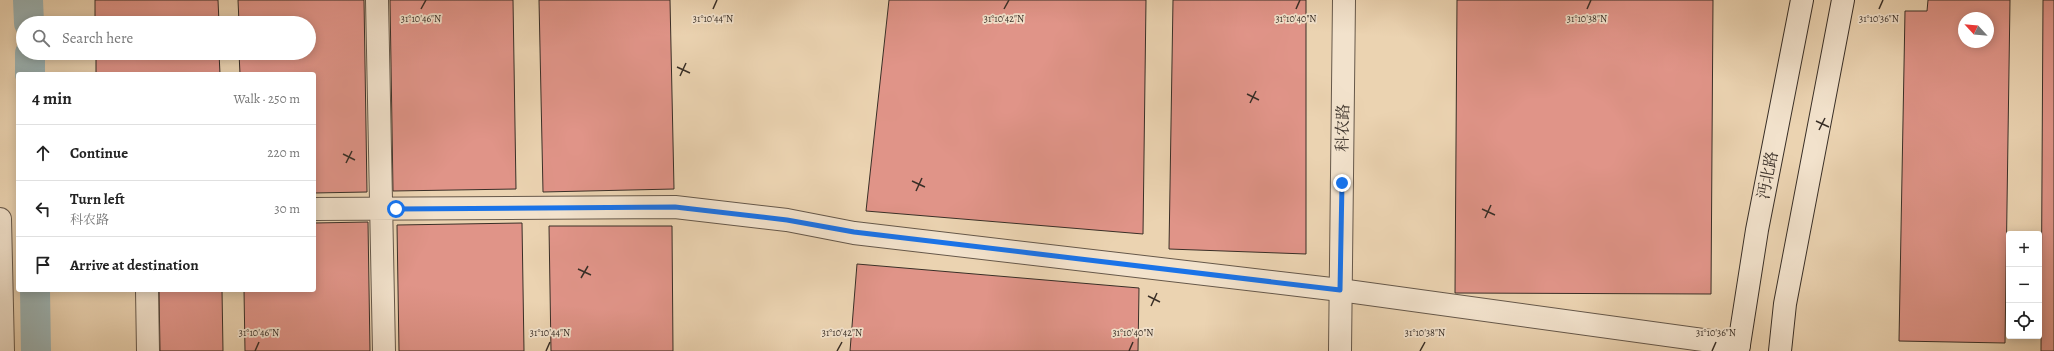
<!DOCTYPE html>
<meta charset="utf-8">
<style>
body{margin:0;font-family:Alegreya,"Noto Serif SC",serif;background:#f6f6f6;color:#222}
.controls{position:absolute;right:12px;bottom:12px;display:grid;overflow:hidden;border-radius:4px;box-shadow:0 2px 10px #0003}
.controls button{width:36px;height:36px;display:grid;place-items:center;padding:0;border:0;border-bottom:1px solid #e0e0e0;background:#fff;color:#222;font:20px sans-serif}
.compass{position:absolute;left:1958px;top:12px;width:36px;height:36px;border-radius:50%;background:#fff;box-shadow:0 2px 10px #0003;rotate:296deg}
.stop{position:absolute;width:12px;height:12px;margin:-9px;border:3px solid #1a73e8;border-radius:50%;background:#fff}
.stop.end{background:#1a73e8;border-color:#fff;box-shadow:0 1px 4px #0008}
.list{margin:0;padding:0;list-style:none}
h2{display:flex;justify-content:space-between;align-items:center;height:52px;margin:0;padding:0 16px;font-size:17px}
h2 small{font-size:13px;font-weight:400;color:#767676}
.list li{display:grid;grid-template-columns:26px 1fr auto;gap:12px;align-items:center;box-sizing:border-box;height:56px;padding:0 16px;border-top:1px solid #e0e0e0}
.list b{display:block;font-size:15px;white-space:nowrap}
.list p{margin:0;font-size:13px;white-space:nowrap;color:#767676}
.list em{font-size:13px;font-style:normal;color:#767676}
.icon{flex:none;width:22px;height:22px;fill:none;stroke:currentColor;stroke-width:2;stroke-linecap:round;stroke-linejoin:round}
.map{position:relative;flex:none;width:2054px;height:351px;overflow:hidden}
.search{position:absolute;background:#fff;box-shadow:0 2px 10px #0003;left:16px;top:16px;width:300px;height:44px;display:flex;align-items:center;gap:10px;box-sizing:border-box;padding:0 14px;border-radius:22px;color:#767676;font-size:15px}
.panel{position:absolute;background:#fff;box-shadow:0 2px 10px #0003;left:16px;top:72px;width:300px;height:220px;border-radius:4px}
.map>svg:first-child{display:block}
</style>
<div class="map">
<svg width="2054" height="351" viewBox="0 0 2054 351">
<rect width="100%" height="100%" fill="#ebd3b1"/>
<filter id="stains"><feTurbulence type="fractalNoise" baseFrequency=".005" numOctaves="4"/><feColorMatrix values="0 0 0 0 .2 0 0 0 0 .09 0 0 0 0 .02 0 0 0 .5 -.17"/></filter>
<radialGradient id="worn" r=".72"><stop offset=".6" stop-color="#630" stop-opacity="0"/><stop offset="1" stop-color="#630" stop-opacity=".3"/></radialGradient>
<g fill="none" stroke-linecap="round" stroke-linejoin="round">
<path stroke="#9cb5b6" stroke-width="30" d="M28,0L29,23
M30,53V74
M35,290L36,351"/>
</g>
<path fill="#e09488" stroke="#392f27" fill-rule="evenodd" d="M95,0H218L219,23H95Z
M238,0H364L367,192L314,193V74H240L239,53H309V23H239Z
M390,0H513L516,189L393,191Z
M539,0H670L674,189L543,192Z
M889,0H1146L1143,234L866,211Z
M1173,0H1306V254L1169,249Z
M1457,0H1713L1711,294L1455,293Z
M1928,0H2010L2005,343L1899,341L1905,11H1927ZM1964,18H1988V42H1964Z
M2043,0H2054V351H2041Z
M96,53H219L220,74H96Z
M368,222L370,351H245L244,290H314V223Z
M522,223L524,351H399L397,225Z
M549,226H672L673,351H551Z
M857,264L1139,288L1138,351H850Z
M159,290H222L223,351H160Z"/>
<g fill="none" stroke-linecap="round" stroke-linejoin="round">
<g stroke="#66584a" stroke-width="24">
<path id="minor" d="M377,0L384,351
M314,209L675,207L787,220L854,233L1340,290L1739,345
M0,219L3,351
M147,290L148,351"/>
</g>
<g stroke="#66584a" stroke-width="24">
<path id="tertiary" d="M1340,351L1344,0"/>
</g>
<g stroke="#392f27" stroke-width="24">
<path id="secondary" d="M1738,351L1757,230L1802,0
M1780,351L1785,304L1843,0"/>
</g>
<use href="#minor" stroke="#f2e2cc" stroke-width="22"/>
<use href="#tertiary" stroke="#f2e2cc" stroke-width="22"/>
<use href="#secondary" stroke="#f2e2cc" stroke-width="22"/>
</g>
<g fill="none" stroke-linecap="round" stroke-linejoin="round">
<path stroke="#1a73e8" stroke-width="5" d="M396,209L675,207L787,220L854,232L1340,290L1342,183"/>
</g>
<path fill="none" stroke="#392f27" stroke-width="1.5" d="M421,9L426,0M713,9L717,0M1004,9L1009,0M1296,9L1300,0M1587,9L1591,0M1879,9L1883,0M677,67L690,73M680,76L686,63M1247,94L1259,100M1250,103L1256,91M1816,121L1829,127M1819,130L1825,118M343,154L355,160M346,163L352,151M912,181L925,187M916,191L922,178M1482,209L1495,215M1485,218L1491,205M578,269L591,275M581,278L588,266M1148,296L1160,302M1151,306L1157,293M255,351L259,342M546,351L550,342M837,351L842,342M1129,351L1133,342M1420,351L1425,342M1712,351L1716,342"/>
<g text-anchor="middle" stroke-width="3.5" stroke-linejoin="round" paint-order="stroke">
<g font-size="16" fill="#392f27" stroke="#f2e2cc">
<text transform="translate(1342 128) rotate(-89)" y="6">科农路</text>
<text transform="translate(1767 175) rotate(-79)" y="6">沔北路</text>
</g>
</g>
<g font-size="10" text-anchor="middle" fill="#392f27" stroke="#f2e2cc" stroke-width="3.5" stroke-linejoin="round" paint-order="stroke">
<text x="1879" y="22">31°10'36"N</text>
<text x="421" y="22">31°10'46"N</text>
<text x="713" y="22">31°10'44"N</text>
<text x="1004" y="22">31°10'42"N</text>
<text x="1296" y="22">31°10'40"N</text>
<text x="1587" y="22">31°10'38"N</text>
<text x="259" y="336">31°10'46"N</text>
<text x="550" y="336">31°10'44"N</text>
<text x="842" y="336">31°10'42"N</text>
<text x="1133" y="336">31°10'40"N</text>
<text x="1425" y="336">31°10'38"N</text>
<text x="1716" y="336">31°10'36"N</text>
</g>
<rect width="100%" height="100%" filter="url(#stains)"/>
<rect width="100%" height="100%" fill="url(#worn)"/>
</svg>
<div class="controls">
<button>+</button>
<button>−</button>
<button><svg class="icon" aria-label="locate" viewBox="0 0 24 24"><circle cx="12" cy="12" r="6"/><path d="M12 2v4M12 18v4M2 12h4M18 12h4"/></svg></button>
</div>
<svg class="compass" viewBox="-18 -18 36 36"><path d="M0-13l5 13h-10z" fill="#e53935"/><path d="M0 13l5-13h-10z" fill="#767676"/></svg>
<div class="stop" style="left:396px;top:209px"></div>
<div class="stop end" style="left:1342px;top:183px"></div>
<div class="search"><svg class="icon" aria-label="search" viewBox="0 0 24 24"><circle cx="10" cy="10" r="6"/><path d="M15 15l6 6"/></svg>Search here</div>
<section class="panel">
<h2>4 min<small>Walk · 250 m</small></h2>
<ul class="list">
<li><svg class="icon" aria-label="ahead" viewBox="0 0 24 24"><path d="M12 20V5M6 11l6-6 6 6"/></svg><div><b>Continue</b></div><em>220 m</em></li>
<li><svg class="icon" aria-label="left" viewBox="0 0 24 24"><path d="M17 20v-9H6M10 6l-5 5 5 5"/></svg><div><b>Turn left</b><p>科农路</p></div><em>30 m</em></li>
<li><svg class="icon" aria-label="arrive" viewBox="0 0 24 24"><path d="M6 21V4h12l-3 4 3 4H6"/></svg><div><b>Arrive at destination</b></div></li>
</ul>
</section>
</div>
